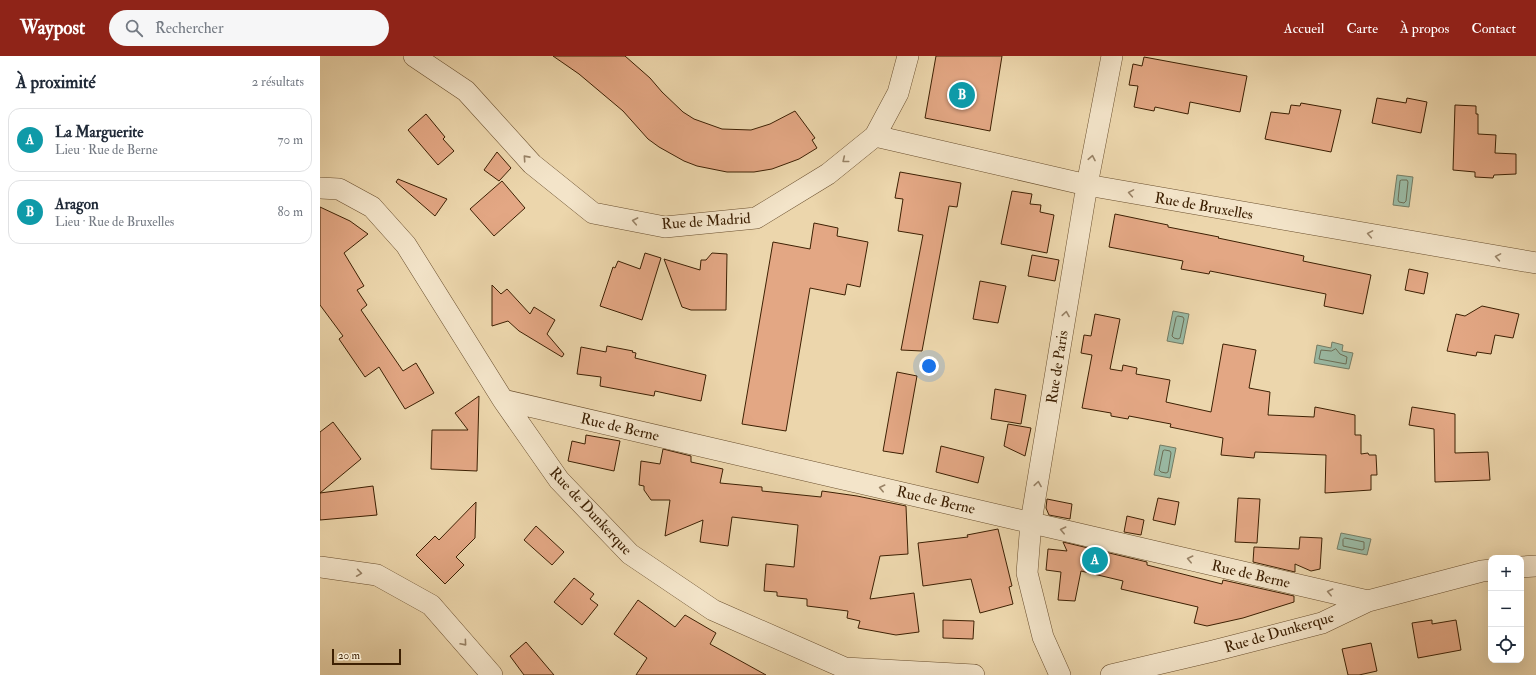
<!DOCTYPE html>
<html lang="fr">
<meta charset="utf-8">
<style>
body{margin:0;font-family:"IM FELL Double Pica",serif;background:#f6f6f7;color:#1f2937}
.controls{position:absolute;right:12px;bottom:12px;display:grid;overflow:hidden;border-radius:8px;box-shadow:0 4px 16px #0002}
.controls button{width:36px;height:36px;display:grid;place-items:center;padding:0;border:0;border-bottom:1px solid #e0e1e3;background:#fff;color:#1f2937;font:20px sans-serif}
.scale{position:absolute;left:12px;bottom:10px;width:69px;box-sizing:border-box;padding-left:4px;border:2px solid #3d2003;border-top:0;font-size:11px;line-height:14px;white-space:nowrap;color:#3d2003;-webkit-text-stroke:3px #f3e4c9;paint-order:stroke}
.you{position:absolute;left:609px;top:310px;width:14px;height:14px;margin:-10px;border:3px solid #fff;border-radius:50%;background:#1a73e8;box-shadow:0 0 0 6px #1a73e833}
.badge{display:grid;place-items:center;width:26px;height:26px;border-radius:50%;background:#8f2418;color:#fff;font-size:13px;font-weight:700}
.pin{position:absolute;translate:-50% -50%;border:2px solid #fff;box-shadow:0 1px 4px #0006}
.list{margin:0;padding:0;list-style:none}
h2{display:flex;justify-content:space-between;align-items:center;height:52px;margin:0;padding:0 16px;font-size:17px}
h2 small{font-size:13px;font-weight:400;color:#747a83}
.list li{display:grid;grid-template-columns:26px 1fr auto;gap:12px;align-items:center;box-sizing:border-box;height:64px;margin:0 8px 8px;padding:0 8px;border:1px solid #e0e1e3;border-radius:12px}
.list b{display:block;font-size:15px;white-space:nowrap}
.list p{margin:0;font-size:13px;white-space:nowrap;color:#747a83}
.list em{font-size:13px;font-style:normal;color:#747a83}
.icon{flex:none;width:22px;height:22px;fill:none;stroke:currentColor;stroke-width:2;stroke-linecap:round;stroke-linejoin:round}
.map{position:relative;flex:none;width:1216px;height:619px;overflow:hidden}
header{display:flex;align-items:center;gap:24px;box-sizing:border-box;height:56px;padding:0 20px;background:#8f2418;color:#fff}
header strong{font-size:19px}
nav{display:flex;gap:22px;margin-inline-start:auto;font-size:14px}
.search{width:280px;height:36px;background:#f6f6f7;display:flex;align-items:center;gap:10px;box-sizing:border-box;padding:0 14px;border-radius:22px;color:#747a83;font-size:15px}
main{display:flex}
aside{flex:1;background:#fff}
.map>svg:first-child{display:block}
</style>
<header>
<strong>Waypost</strong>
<div class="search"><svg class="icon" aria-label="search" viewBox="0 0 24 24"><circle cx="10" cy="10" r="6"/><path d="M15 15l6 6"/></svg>Rechercher</div>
<nav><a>Accueil</a><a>Carte</a><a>À propos</a><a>Contact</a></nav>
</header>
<main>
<aside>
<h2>À proximité<small>2 résultats</small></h2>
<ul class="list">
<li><span class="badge" style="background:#0f9aa8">A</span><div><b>La Marguerite</b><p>Lieu · Rue de Berne</p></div><em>70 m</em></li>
<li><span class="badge" style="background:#0f9aa8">B</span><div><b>Aragon</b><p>Lieu · Rue de Bruxelles</p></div><em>80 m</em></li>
</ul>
</aside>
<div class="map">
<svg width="1216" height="619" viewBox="0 0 1216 619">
<rect width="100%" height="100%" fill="#ecd6ac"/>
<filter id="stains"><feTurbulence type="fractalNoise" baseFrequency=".005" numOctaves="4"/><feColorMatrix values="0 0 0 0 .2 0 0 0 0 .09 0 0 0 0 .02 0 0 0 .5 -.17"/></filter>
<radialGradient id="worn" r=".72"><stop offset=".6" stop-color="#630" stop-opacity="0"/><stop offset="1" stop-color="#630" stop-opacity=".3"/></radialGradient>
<path fill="#9abaa4" stroke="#757c64" d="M1077,119L1093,121L1089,151L1073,149Z
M853,255L869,258L863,288L847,285Z
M1012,286L1023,289L1022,295L1033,297L1029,313L994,307L997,289L1011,292Z
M840,389L856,392L850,422L834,419Z
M1021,477L1051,483L1047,499L1017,493Z"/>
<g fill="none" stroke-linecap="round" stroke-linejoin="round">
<path stroke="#6c6d54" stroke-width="1" d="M1082,124H1087L1088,126L1086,145L1084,147L1079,146L1078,144L1080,125Z
M858,260L863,261L864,263L860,282L858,283L854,282L852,280L856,262Z
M1016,293L1020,298L1027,301L1026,308L999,303L1001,294L1011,295Z
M845,394L850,395L851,397L848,416L846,417L841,416L839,414L843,395Z
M1025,482L1044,486V493L1042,494L1023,490V484Z"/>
</g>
<path fill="#e3a784" stroke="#3d2003" d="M233,0H305L330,22L342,36L363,56L374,63L402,73L431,74L450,68L475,55L495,82L492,84L497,92L479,103L452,113L434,116H407L377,110L364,105L339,91L328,83L303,55L259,18Z
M616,0H682L670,75L605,62Z
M824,1L927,20L920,56L870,46L868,58L835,51L834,55L814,51L818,30L809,29L813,8L822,10Z
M1057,42L1086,47L1087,42L1107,46L1101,77L1052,67Z
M981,47L1021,54L1011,96L945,83L951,56L969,58L971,49L980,50Z
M1135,49L1156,50V58H1158V78L1176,79L1175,97L1196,98V118L1174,119L1173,122L1155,121V116L1133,114Z
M106,58L125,81L123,83L134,95L118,109L88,74Z
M177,96L191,112L179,125L164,114Z
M580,116L641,127L637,151L629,150L602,295L581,294L603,179L578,175L583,143L575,142Z
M78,123L127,143L115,160L76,126Z
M182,125L205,152L174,180L150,153Z
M692,135L712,138L710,148L721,149L720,156L734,159L727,197L681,188Z
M0,151L30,165L48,178L24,197L44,230L37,234L47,249L41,254L83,315L96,307L114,337L85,353L59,311L45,321L19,283L23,280L0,249Z
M795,158L848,169V171L899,181L898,182L984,200L983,205L1051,219L1043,258L1004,250L1006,238L890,215L889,218L861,213L863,205L789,191Z
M494,167L518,172L517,180L548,186L540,231L527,228L525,239L490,232L466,375L422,368L453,186L490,193Z
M325,197L341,202L322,264L280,250L293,211L295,212L298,205L320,213Z
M392,197L407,198L406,254H371L362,251L344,203L380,214L381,204H386Z
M712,199L739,204L735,225L708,220Z
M1089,213L1108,217L1104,238L1085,234Z
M660,225L686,230L678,267L653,263Z
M172,229L181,238L187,233L210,258L214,251L235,264L227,278L244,298L242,301L199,275L188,265L172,270Z
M1162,250L1199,258L1193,282L1175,279L1171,298L1157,296L1156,300L1127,295L1136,258L1145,260Z
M775,258L800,263L790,313L802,315L803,309L817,312L816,318L850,324L846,346L891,356L903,288L936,294L929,332L950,336L948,359L994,361L995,351L1035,359V379H1041V398L1048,397L1049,399H1056L1057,419H1051V434L1005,437L1006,399L935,396L934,402L901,399L903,382L850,371L851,368L809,360L808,363L791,360V357L762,352L772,299L761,297L764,279L771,280Z
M287,290L313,295L312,296L316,297L315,302L386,319L381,345L335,335L334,340L280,330L281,321L257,318L261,291L286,296Z
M577,316L597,320L583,398L563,395Z
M675,333L706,339L701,368L671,363Z
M159,340L157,415L111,413L112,374H148L135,357Z
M1092,351L1135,358V397L1168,396L1170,424L1115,426L1114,373L1089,369Z
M13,366L41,403L0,437V376Z
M688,368L711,372L705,400L684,390Z
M266,379L300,385L294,415L248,405L252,385L265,388Z
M621,390L664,401L658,427L616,416Z
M343,393L371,400V406L403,413L400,427L442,431V435L501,441L502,435L537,440L586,450L588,498L560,500L550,543L594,537L599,576L576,579L538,572L540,565L527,562L528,555L487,550V543L457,540V536L444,535L446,508L474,511L478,469L412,461L408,490L380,486L383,464L345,480L350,444H331L324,434V430L319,429L321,405L340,408Z
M53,430L57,459L0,464V437Z
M838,442L859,446L855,469L833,464Z
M918,442L940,443L937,487L915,486Z
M727,443L752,448L750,463L729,459L726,452Z
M156,446L155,482L136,501L144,509L125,528L96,499L115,480L119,484Z
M807,460L824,464L821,479L804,476Z
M216,470L244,496L232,509L204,484Z
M678,473L692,530L689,531L693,548L660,557L651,523L603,530L598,487L648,481L647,479Z
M980,481L1002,482L1000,513L991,515L975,508V516L933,506L934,491L979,493Z
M743,486L827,506V509L902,528L903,524L974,540V546L923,562L887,570L874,567L878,551L801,533L803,525L761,515L755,545L738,544L741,516L726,514L728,493L747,495Z
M254,522L274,538L270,543L278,549L262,569L234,546Z
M318,544L355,571L365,559L396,577L390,588L446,619H316L327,602L294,578Z
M623,564L654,565L653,583L623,582Z
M1112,564V568L1136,564L1141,594L1098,602L1092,567Z
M206,586L234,619H204L190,600Z
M1051,587L1057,615L1039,619H1028L1022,593Z"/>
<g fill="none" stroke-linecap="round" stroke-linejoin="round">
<g stroke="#694e2d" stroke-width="22">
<path id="street" d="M94,0L146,35L212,108L273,157L345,171L436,162L508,118L555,80L578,37L588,0
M555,80L767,129L1216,207
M0,132L19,133L52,151L86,189L183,344L239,424L310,498L393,554L525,612L654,619
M183,344L1048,545
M0,511L57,519L111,549L172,619
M1201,511L1216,510
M740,619L723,581L707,517L711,466L767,129L792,0
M791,619L893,595L1002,567L1048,545L1162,515L1171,514"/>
</g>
<use href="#street" stroke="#f3e4c9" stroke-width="21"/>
</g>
<defs><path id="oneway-chevron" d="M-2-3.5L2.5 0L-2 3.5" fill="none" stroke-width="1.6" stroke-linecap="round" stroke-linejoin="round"/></defs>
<g stroke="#988266">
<use href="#oneway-chevron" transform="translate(206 102) rotate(-132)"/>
<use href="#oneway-chevron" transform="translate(772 102) rotate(-79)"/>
<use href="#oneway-chevron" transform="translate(525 104) rotate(141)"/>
<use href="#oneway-chevron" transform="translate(811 137) rotate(-170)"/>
<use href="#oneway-chevron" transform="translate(315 165) rotate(-169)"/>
<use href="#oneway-chevron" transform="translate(1050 178) rotate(-170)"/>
<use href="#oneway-chevron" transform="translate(1178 201) rotate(-170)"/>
<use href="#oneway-chevron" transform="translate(746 258) rotate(-81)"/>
<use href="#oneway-chevron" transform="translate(718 428) rotate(-81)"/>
<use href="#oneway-chevron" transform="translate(562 432) rotate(-167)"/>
<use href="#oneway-chevron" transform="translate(743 474) rotate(-167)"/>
<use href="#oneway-chevron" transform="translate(870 503) rotate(-167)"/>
<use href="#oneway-chevron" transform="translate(39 517) rotate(8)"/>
<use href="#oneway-chevron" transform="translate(1010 536) rotate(-167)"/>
<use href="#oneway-chevron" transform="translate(144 587) rotate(49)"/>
</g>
<g text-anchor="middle" stroke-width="3" stroke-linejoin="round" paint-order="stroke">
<g font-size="15" fill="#3d2003" stroke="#f3e4c9">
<text transform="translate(884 150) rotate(10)" y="5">Rue de Bruxelles</text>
<text transform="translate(386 165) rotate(-4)" y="5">Rue de Madrid</text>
<text transform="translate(737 311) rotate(-81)" y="5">Rue de Paris</text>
<text transform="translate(300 371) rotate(13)" y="5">Rue de Berne</text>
<text transform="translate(616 444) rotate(13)" y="5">Rue de Berne</text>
<text transform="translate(271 455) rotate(47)" y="5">Rue de Dunkerque</text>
<text transform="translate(931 518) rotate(13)" y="5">Rue de Berne</text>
<text transform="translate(959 576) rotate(-16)" y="5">Rue de Dunkerque</text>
</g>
</g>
<rect width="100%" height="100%" filter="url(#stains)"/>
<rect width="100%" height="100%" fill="url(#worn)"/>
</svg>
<div class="controls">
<button>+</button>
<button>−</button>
<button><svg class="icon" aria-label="locate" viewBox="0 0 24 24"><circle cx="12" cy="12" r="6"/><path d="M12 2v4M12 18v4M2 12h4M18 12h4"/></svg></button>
</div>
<div class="scale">20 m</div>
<div class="you"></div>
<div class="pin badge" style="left:775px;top:504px;background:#0f9aa8">A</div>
<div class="pin badge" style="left:642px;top:39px;background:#0f9aa8">B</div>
</div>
</main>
